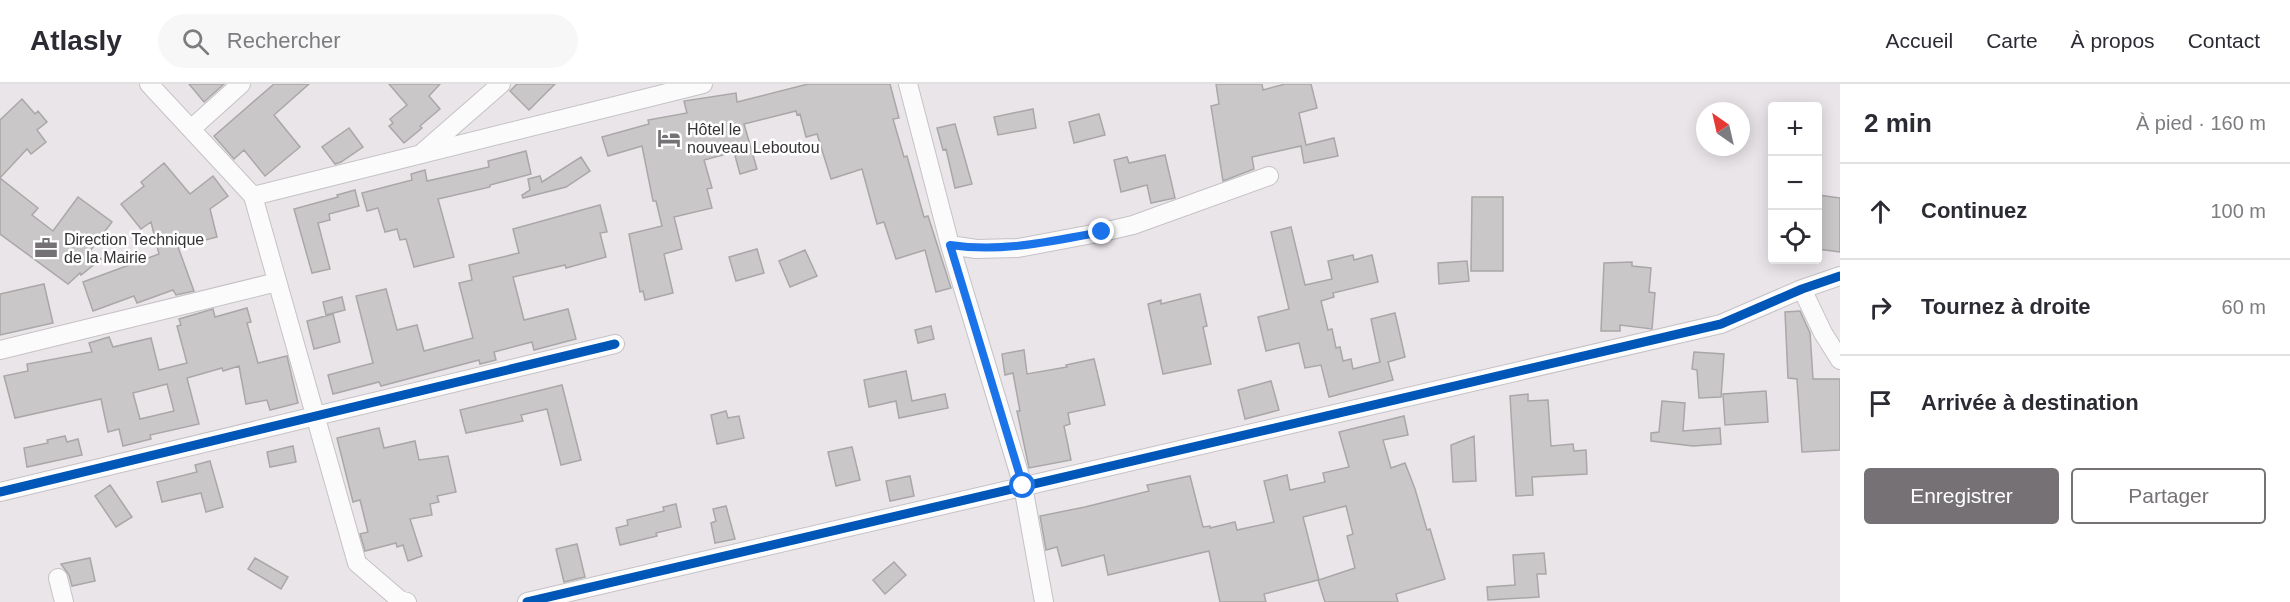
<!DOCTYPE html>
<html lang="fr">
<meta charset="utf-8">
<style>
body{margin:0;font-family:Helvetica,sans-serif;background:#f7f7f7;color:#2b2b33}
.controls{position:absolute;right:18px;top:18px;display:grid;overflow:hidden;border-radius:6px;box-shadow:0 3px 15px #0003}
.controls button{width:54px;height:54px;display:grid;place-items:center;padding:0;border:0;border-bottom:2px solid #e1e1e2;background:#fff;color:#2b2b33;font:30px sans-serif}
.compass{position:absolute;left:1696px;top:18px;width:54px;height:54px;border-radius:50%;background:#fff;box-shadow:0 3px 15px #0003;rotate:326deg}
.stop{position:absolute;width:18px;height:18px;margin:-14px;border:4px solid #1a73e8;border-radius:50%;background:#fff}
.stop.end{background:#1a73e8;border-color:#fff;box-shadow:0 2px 6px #0008}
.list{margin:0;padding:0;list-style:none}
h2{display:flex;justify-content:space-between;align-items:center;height:78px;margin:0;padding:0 24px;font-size:26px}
h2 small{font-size:20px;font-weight:400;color:#7c7c81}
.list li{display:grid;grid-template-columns:39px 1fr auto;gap:18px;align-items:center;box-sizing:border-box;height:96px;padding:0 24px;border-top:2px solid #e1e1e2}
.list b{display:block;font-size:22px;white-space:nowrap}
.list em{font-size:20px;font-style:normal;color:#7c7c81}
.actions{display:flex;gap:12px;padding:18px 24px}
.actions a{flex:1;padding:14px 0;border:2px solid #757175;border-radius:6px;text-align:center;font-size:21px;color:#757175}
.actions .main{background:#757175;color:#fff}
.icon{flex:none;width:33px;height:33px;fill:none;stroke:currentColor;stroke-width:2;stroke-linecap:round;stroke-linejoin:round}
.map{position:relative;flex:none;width:1840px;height:518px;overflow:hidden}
header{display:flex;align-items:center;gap:36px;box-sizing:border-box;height:84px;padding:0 30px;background:#fff;border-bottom:2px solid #e1e1e2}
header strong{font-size:28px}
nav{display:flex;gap:33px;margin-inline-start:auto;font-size:21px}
.search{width:420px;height:54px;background:#f7f7f7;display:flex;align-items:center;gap:15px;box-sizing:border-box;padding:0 21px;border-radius:33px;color:#7c7c81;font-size:22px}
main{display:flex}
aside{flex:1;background:#fff}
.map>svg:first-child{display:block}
</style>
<header>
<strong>Atlasly</strong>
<div class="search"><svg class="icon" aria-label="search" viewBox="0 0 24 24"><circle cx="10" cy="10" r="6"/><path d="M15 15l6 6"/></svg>Rechercher</div>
<nav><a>Accueil</a><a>Carte</a><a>À propos</a><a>Contact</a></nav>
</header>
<main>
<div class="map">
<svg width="1840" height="518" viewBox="0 0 1840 518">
<rect width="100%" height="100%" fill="#eae5e9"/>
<path fill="#c9c7c7" stroke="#a9a7a7" stroke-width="1.5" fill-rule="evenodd" d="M189,0H224L204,18Z
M274,0H309L274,31L300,63L265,92L244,66L234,75L214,52Z
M389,0H440L429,12L440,25L420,42L422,44L404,59L389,42L393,39L390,35L407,21Z
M517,0H555L529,26L510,7Z
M808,0H890L899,34L893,35L904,73L907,72L924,133L928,132L951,204L936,208L925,166L896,175L884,138L877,140L862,85L831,95L817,50L806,53L800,30L797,31L796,27L744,40L757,85L740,90L734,68L704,76L712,104L707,105L712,124L674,133L682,165L664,170L673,209L645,216L643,207L640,208L629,150L662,142L656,117H653L642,62L608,72L602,53L649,40L648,36L687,29L684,17L736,9L737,18Z
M1216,0H1262L1263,6L1285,0H1311L1317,24L1299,29L1306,61L1334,54L1338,72L1304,79L1301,62L1252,73L1254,85L1223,97L1211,22L1219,20Z
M22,15L35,30L38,27L47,38L37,46L46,58L31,70L27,65L0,94V36Z
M1033,25L1036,44L998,51L994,33Z
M1099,30L1105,51L1074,59L1069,38Z
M955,40L972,100L955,104L946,65L943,66L937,44Z
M349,44L363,63L341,78L335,80L322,63Z
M526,67L531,90L490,101V103L438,115L454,173L414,183L406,155L400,156L397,145L385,148L378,124L367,127L362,109L412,96L411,90L425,86L427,97L489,83L488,77Z
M1165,71L1175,114L1151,119L1147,101L1121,108L1114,76L1127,73L1129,79Z
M581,73L590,87L566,103L523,114L522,111L530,106L528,95L540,92L542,98Z
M164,79L190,110L213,92L228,112L210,125L217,153L178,163L194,207L176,211L173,206L137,219L134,212L93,227L83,198L159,170L151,138L141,145L121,120L144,102L141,98Z
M0,94L38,124L32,131L53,147L78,113L112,138L90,167L101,175L81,191L80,189L68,200L0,150Z
M355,106L359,122L329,130L330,136L318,139L330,185L312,189L294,125L338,113L337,111Z
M1818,111L1840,114V168L1818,165Z
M1472,113H1503V187H1471Z
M600,121L607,148L600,149L606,173L566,184L565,181L513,193L524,236L568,225L576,255L534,266L532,258L494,268L496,276L480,280L479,276L381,302L379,298L333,310L328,291L373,279L356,212L386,205L397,246L417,241L424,267L473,254L459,199L472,196L469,181L519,169L513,145Z
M1291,143L1305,201L1332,195L1328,177L1353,171L1354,176L1372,171L1378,198L1333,209L1334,213L1321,217L1328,246L1332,245L1336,264L1340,263L1343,277L1351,275L1353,285L1380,278L1371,235L1395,229L1405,273L1388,278L1393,296L1329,313L1321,281L1305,284L1299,259L1266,267L1258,233L1289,225L1271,148Z
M757,165L764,189L736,197L729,173Z
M805,166L817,192L790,203L779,177Z
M1467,177L1469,197L1439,200L1438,179Z
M1632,178V182L1651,184L1649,208L1655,209L1652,245L1620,241V247H1601L1604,179Z
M44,200L53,239L0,251V210Z
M1200,210L1207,242L1203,243L1211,280L1163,290L1148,220L1161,216V220Z
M342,213L345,226L326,231L323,218Z
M247,224L251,238L247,239L258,279L287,272L298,319L270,326L267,316L246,320L239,282L223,287L222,284L187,294L199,340L150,351L151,355L123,362L119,345L108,348L101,315L15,334L4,292L28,287L27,280L92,268L89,259L109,253L113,263L151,254L159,286L187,279L177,242L181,241L179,235L213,225L215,233ZM167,300L174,327L140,335L133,309Z
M1800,227L1810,249L1813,295H1840V366L1802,368L1797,295L1788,294L1785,228Z
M333,230L340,258L314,265L307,237Z
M931,242L934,255L918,259L915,246Z
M1024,266L1027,290L1067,283L1066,281L1094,275L1105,321L1068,329L1070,340L1064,342L1071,376L1029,384L1017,327H1020L1013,289L1005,291L1002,270Z
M1694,268L1724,270L1721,313L1699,314L1697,286L1692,285Z
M906,287L912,317L945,310L948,324L899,334L896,317L869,323L864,296Z
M1271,297L1279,326L1245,335L1238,306Z
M562,301L581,376L561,381L547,325L521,331L523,337L466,349L460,326Z
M1766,307L1768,338L1725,341L1723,310Z
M1528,310V317L1548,316L1551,362L1573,360L1574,367L1586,366L1587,390L1532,393L1533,411L1516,412L1510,312Z
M1662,317L1685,319L1683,347L1720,344L1721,360L1693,362L1651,357V349L1659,348Z
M726,327L728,334L739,332L744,354L717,360L711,331Z
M1404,332L1408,351L1383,356L1391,384L1405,379L1415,405L1427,446L1430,445L1445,495L1396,510L1398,518H1325L1318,496L1264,510L1266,518H1220L1209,467L1108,491L1104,471L1062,482L1057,463L1046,466L1040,432L1085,423L1149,407L1147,401L1190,392L1203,443L1210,442V444L1235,438L1237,446L1274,438L1264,397L1287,391L1290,406L1325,398L1323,389L1349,383L1339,348ZM1346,422L1353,450L1347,452L1355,484L1319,496L1303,433Z
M379,344L384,364L415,357L419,376L448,372L456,408L437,412L439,418L430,420L432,431L410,435L422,472L408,477L403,461L397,463L396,459L365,467L360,450L368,448L360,416L353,418L337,354Z
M65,352L67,358L78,355L82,371L27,383L24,364L48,359L47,356Z
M1474,352L1476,397L1453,398L1451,361Z
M293,362L296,378L270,383L267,368Z
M852,363L860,396L836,402L828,368Z
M210,377L223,423L206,428L201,409L162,418L157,398L197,388L195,381Z
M910,392L914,412L890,417L886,397Z
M110,401L132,433L116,443L95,412Z
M676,420L681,443L656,449L657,452L620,461L616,444L628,441L627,436L664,427L663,423Z
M726,422L735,455L715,459L711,439L716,437L713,425Z
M577,460L585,493L564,498L556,465Z
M1544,469L1546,490H1537L1539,513L1488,516L1487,503L1515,501L1513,471Z
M90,474L95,497L72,502L69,491L61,480Z
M255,474L288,493L281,505L248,485Z
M894,478L906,491L885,510L873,496Z"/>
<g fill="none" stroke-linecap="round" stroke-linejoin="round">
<g stroke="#c5c2c5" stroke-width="20">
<path id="minor" d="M149,0L253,112L357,479L400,516L407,518
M908,0L950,161L1023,402L1044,518
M191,45L241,0
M423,68L501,0
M253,112L703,0
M950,161L976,165L1018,164L1103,148L1133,141L1269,92
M1802,205L1823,249L1840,276
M0,266L277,198
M0,408L615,260
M58,494L64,518
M527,518L1721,240L1802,205L1840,192"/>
</g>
<use href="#minor" stroke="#fcfbfc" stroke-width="18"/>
<g stroke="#fff" stroke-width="13">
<path id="cycleway" d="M0,408L615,260
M527,518L1721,240L1802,205L1840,192"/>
</g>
<use href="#cycleway" stroke="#0057b8" stroke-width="9"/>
</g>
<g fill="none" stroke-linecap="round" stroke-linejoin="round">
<path stroke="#1a73e8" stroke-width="8" d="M1023,402L950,161C1003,169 1051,157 1102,148"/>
</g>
<defs>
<g id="hotel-bare" transform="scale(1.8)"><path d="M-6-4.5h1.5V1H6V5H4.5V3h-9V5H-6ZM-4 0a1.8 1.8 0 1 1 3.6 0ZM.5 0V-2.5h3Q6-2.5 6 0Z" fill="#757175" stroke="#fff" stroke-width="2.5" paint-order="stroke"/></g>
<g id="office-bare" transform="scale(1.8)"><path d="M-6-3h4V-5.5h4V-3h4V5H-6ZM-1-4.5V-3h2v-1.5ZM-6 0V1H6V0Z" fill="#757175" stroke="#fff" stroke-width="2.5" paint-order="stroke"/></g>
</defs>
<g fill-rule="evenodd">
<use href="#hotel-bare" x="669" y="54"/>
<use href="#office-bare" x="46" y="164"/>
</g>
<g text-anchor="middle" stroke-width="5" stroke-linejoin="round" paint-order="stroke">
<g font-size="16" fill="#363336" stroke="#fff" text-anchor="start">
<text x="687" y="51">Hôtel le<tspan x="687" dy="18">nouveau Leboutou</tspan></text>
<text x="64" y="161">Direction Technique<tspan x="64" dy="18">de la Mairie</tspan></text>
</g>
</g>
</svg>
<div class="controls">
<button>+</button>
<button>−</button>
<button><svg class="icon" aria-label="locate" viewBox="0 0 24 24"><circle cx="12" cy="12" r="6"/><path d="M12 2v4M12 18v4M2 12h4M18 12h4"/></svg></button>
</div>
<svg class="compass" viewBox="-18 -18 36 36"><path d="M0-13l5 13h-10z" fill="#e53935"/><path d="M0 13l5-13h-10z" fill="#7c7c81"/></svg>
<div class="stop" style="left:1023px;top:402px"></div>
<div class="stop end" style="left:1102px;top:148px"></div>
</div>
<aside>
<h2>2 min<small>À pied · 160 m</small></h2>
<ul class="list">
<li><svg class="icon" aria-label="ahead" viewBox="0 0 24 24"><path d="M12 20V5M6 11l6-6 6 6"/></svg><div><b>Continuez</b></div><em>100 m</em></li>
<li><svg class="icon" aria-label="right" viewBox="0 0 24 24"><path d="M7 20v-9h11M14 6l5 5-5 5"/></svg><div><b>Tournez à droite</b></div><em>60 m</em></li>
<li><svg class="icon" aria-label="arrive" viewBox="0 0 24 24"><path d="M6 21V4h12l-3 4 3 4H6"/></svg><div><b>Arrivée à destination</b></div></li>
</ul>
<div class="actions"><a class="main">Enregistrer</a><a>Partager</a></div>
</aside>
</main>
